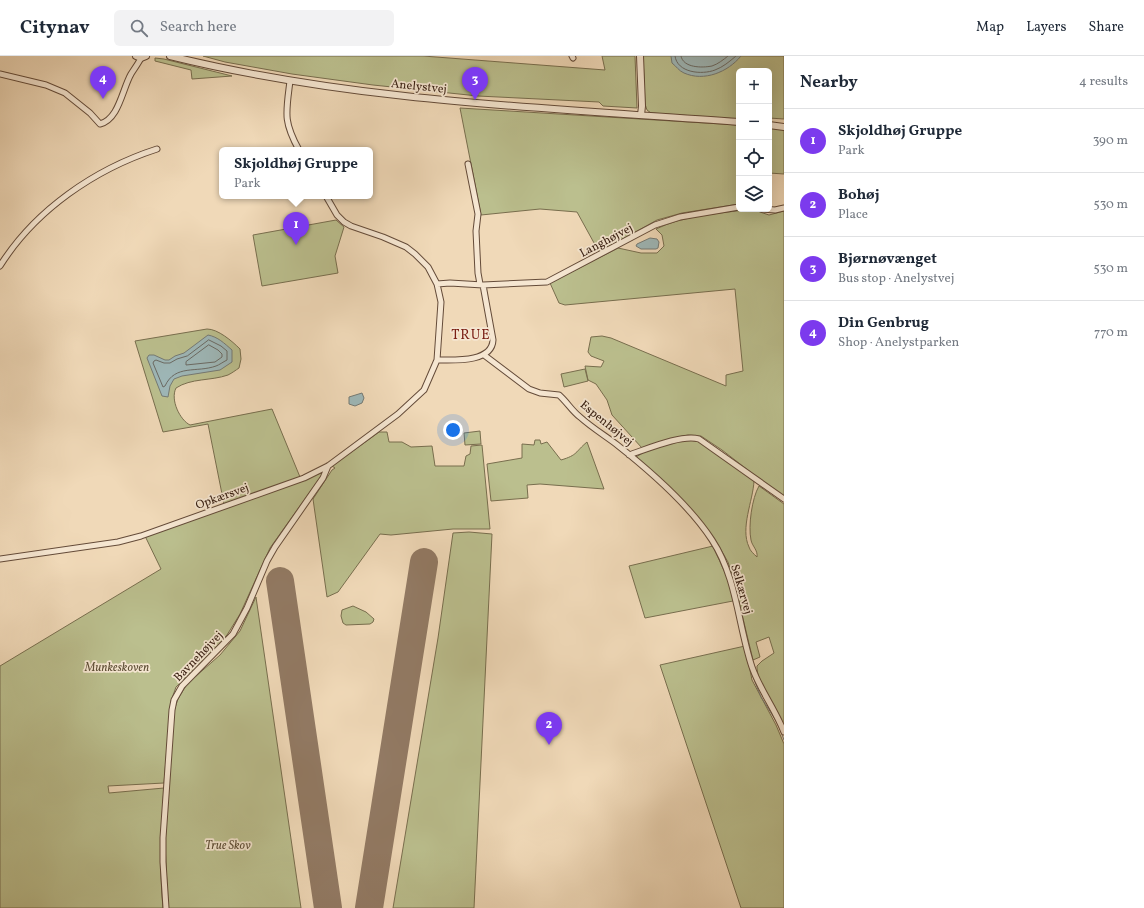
<!DOCTYPE html>
<meta charset="utf-8">
<style>
body{margin:0;font-family:Vollkorn,serif;background:#f2f2f3;color:#1f2937}
.controls{position:absolute;right:12px;top:12px;display:grid;overflow:hidden;border-radius:6px;box-shadow:0 4px 16px #0002}
.controls button{width:36px;height:36px;display:grid;place-items:center;padding:0;border:0;border-bottom:1px solid #e0e1e3;background:#fff;color:#1f2937;font:20px sans-serif}
.you{position:absolute;left:453px;top:374px;width:14px;height:14px;margin:-10px;border:3px solid #fff;border-radius:50%;background:#1a73e8;box-shadow:0 0 0 6px #1a73e833}
.badge{display:grid;place-items:center;width:26px;height:26px;border-radius:50%;background:#7c3aed;color:#fff;font-size:13px;font-weight:700}
.pin{position:absolute;translate:-50% -33px;filter:drop-shadow(0 1px 2px #0008)}
.pin::after{content:'';position:absolute;top:21px;width:14px;height:12px;background:inherit;clip-path:polygon(0 0,100% 0,50% 100%)}
.popup{position:absolute;left:219px;top:91px;width:154px;height:52px;box-sizing:border-box;display:grid;place-content:center;border-radius:6px;background:#fff;filter:drop-shadow(0 1px 3px #0005);font-size:13px;white-space:nowrap;color:#747a83}
.popup b{font-size:15px;color:#1f2937}
.popup::after{content:'';position:absolute;left:50%;top:100%;margin-left:-8px;border:8px solid transparent;border-top-color:#fff}
.list{margin:0;padding:0;list-style:none}
h2{display:flex;justify-content:space-between;align-items:center;height:52px;margin:0;padding:0 16px;font-size:17px}
h2 small{font-size:13px;font-weight:400;color:#747a83}
.list li{display:grid;grid-template-columns:26px 1fr auto;gap:12px;align-items:center;box-sizing:border-box;height:64px;padding:0 16px;border-top:1px solid #e0e1e3}
.list b{display:block;font-size:15px;white-space:nowrap}
.list p{margin:0;font-size:13px;white-space:nowrap;color:#747a83}
.list em{font-size:13px;font-style:normal;color:#747a83}
.icon{flex:none;width:22px;height:22px;fill:none;stroke:currentColor;stroke-width:2;stroke-linecap:round;stroke-linejoin:round}
.map{position:relative;flex:none;width:784px;height:852px;overflow:hidden}
header{display:flex;align-items:center;gap:24px;box-sizing:border-box;height:56px;padding:0 20px;background:#fff;border-bottom:1px solid #e0e1e3}
header strong{font-size:19px}
nav{display:flex;gap:22px;margin-inline-start:auto;font-size:14px}
.search{width:280px;height:36px;background:#f2f2f3;display:flex;align-items:center;gap:10px;box-sizing:border-box;padding:0 14px;border-radius:6px;color:#747a83;font-size:15px}
main{display:flex}
aside{flex:1;background:#fff}
.map>svg:first-child{display:block}
</style>
<header>
<strong>Citynav</strong>
<div class="search"><svg class="icon" aria-label="search" viewBox="0 0 24 24"><circle cx="10" cy="10" r="6"/><path d="M15 15l6 6"/></svg>Search here</div>
<nav><a>Map</a><a>Layers</a><a>Share</a></nav>
</header>
<main>
<div class="map">
<svg width="784" height="852" viewBox="0 0 784 852">
<rect width="100%" height="100%" fill="#f0d9b8"/>
<filter id="stains"><feTurbulence type="fractalNoise" baseFrequency=".005" numOctaves="4"/><feColorMatrix values="0 0 0 0 .2 0 0 0 0 .09 0 0 0 0 .02 0 0 0 .5 -.17"/></filter>
<radialGradient id="worn" r=".72"><stop offset=".6" stop-color="#630" stop-opacity="0"/><stop offset="1" stop-color="#630" stop-opacity=".3"/></radialGradient>
<path fill="#bbbf8e" stroke="#786e4e" d="M203,0H423L605,14L602,0H635L637,52L603,50L599,46L478,40L373,29L292,18L225,6Z
M643,0H784V63L769,62V15H739V42L738,40L739,46V63L651,57L647,54L645,48Z
M155,2L164,3L232,20L192,23L191,14L155,5Z
M460,52L738,69L739,148L682,157L657,164L599,196L577,156L540,153L481,159Z
M769,72L784,73V118L769,117Z
M744,154L757,155L769,159L784,155V442L722,394L701,380L688,379L674,382L642,392L612,359L607,344L596,328L588,324L585,310L601,311L604,305L591,300L588,296L591,281L602,280L611,282L726,330V319L743,315L735,233L565,249L559,247L550,227L618,192L641,197H657L664,190L662,179L656,173C683,160 714,158 744,154Z
M336,164L344,171L335,200L338,217L262,230L253,179Z
M207,273C218,273 232,285 240,293L241,303L239,312C236,314 232,317 228,319C211,325 191,322 176,332C170,344 180,364 190,369L272,353L300,421L224,448L208,368L163,376L135,285Z
M585,313L588,325L564,331L561,318Z
M480,375L481,388L465,389L464,377Z
M379,376H387L389,386H402L411,391L432,390L435,410H464L466,400L470,398L471,390L482,389L490,473H453L391,479L380,478L338,536L327,541L313,443L332,414L335,412L332,410Z
M684,383L701,386L754,425C753,445 740,472 749,491C750,495 754,498 757,501C758,494 752,490 751,484C748,470 752,442 759,430L784,448V670C776,656 756,625 757,610L762,605L774,597L769,581L756,586L760,601L753,604L734,525L728,506L717,487L702,467L636,401L646,395Z
M535,384H540L541,388L547,386L561,404C578,399 575,396 587,386L604,433L540,428L527,429L528,442L491,445L487,408L522,402V388L534,389Z
M321,417L322,419L270,492L240,558L227,579L211,597L176,631L171,645L164,727L108,730L109,737L164,732C161,772 159,812 163,852H0V610L161,513L145,480Z
M469,476L492,478L474,852H393L438,582L453,477Z
M713,490L730,528L733,545L645,562L629,510Z
M256,541L301,852H168L165,787L174,655L178,643L187,628L220,599L240,575Z
M353,550L366,556L374,563L373,566L370,568L346,569L343,567L341,560L342,554Z
M745,590L752,624L776,669L784,688V852H741L660,609Z"/>
<path fill="#9eb8b9" stroke="#747a75" d="M671,0H741C728,16 704,26 684,17C679,15 676,10 672,7Z
M650,182L657,183L659,186L658,192L656,193H641L636,190L637,188Z
M208,279C218,281 224,287 232,294V306L220,314L182,320L174,323L170,330L168,341L162,340L147,302L149,299H154L165,304H169L175,300L184,297Z
M362,337L364,342L362,347L355,350L349,348V341Z"/>
<g fill="none" stroke-linecap="round" stroke-linejoin="round">
<path stroke="#6a6a64" stroke-width="1" d="M675,0C677,17 702,19 715,14C723,11 729,6 736,0
M681,0C683,12 702,12 712,10C718,8 723,4 728,0
M209,284L221,290L227,295V304C223,306 219,309 216,310C197,317 175,308 165,330L163,331L153,307L154,305L156,304L164,307H170L177,303L187,300Z
M209,289L218,294L222,298V301L215,306L186,309V306Z"/>
<path stroke="#747a75" stroke-width="1" d="M747,603L749,610
M751,616L761,641L778,668
M780,673L784,684"/>
<path stroke="#927a64" stroke-width="28" d="M280,525L328,852
M369,852L424,506"/>
<g stroke="#644b39" stroke-width="7">
<path id="minor" d="M572,0L573,2
M0,18L46,29L65,37L90,57L100,68C119,63 122,34 131,18C134,13 138,8 141,2
M290,25C286,57 283,65 299,94
M468,108L478,158L476,175L478,217L480,228
M762,153L775,154L784,152
M0,210C35,154 95,113 157,93
M437,228L450,227L483,229L493,284C492,307 453,304 437,304
M483,229L547,226L655,169L680,161L739,151
M484,299L529,333L540,337L559,339C567,346 572,355 580,361C591,371 604,379 616,388C649,414 690,450 712,484C737,522 738,569 752,611C760,634 775,653 784,676
M629,399C647,393 682,378 699,383L784,443
M0,503L118,486L141,480L304,422L328,410L398,358L424,334L437,304L441,246L437,228L428,211L415,198L406,191L383,181L351,170L344,166L337,159L326,140
M166,852L163,806V782L172,654L174,644L182,630L233,578L247,552L267,505L275,491L323,422L328,410"/>
</g>
<g stroke="#644b39" stroke-width="8">
<path id="tertiary" d="M136,0L141,2L146,0
M170,0C356,46 549,52 739,66
M640,0L642,50L641,59
M769,69L784,71"/>
</g>
<use href="#minor" stroke="#f5e6d1" stroke-width="5"/>
<use href="#tertiary" stroke="#f5e6d1" stroke-width="6"/>
</g>
<g text-anchor="middle" stroke-width="3.5" stroke-linejoin="round" paint-order="stroke">
<g font-size="12" fill="#351c0f" stroke="#f5e6d1">
<text transform="translate(419 30) rotate(6)" y="4">Anelystvej</text>
<text transform="translate(606 184) rotate(-28)" y="4">Langhøjvej</text>
<text transform="translate(607 367) rotate(39)" y="4">Espenhøjvej</text>
<text transform="translate(222 440) rotate(-20)" y="4">Opkærsvej</text>
<text transform="translate(742 533) rotate(74)" y="4">Selkærvej</text>
<text transform="translate(198 600) rotate(-46)" y="4">Bavnehøjvej</text>
</g>
<g font-size="12" font-style="italic" fill="#5d4d35" stroke="#f5e6d1">
<text x="117" y="615">Munkeskoven</text>
<text x="228" y="793">True Skov</text>
</g>
<g font-size="14" letter-spacing="1" fill="#7a1f14" stroke="#f5e6d1">
<text x="471" y="283">TRUE</text>
</g>
</g>
<rect width="100%" height="100%" filter="url(#stains)"/>
<rect width="100%" height="100%" fill="url(#worn)"/>
</svg>
<div class="controls">
<button>+</button>
<button>−</button>
<button><svg class="icon" aria-label="locate" viewBox="0 0 24 24"><circle cx="12" cy="12" r="6"/><path d="M12 2v4M12 18v4M2 12h4M18 12h4"/></svg></button>
<button><svg class="icon" aria-label="layers" viewBox="0 0 24 24"><path d="M12 4l9 5-9 5-9-5zM3 14l9 5 9-5"/></svg></button>
</div>
<div class="you"></div>
<div class="pin badge" style="left:296px;top:189px">1</div>
<div class="popup"><b>Skjoldhøj Gruppe</b>Park</div>
<div class="pin badge" style="left:549px;top:689px">2</div>
<div class="pin badge" style="left:475px;top:44px">3</div>
<div class="pin badge" style="left:103px;top:43px">4</div>
</div>
<aside>
<h2>Nearby<small>4 results</small></h2>
<ul class="list">
<li><span class="badge">1</span><div><b>Skjoldhøj Gruppe</b><p>Park</p></div><em>390 m</em></li>
<li><span class="badge">2</span><div><b>Bohøj</b><p>Place</p></div><em>530 m</em></li>
<li><span class="badge">3</span><div><b>Bjørnøvænget</b><p>Bus stop · Anelystvej</p></div><em>530 m</em></li>
<li><span class="badge">4</span><div><b>Din Genbrug</b><p>Shop · Anelystparken</p></div><em>770 m</em></li>
</ul>
</aside>
</main>
